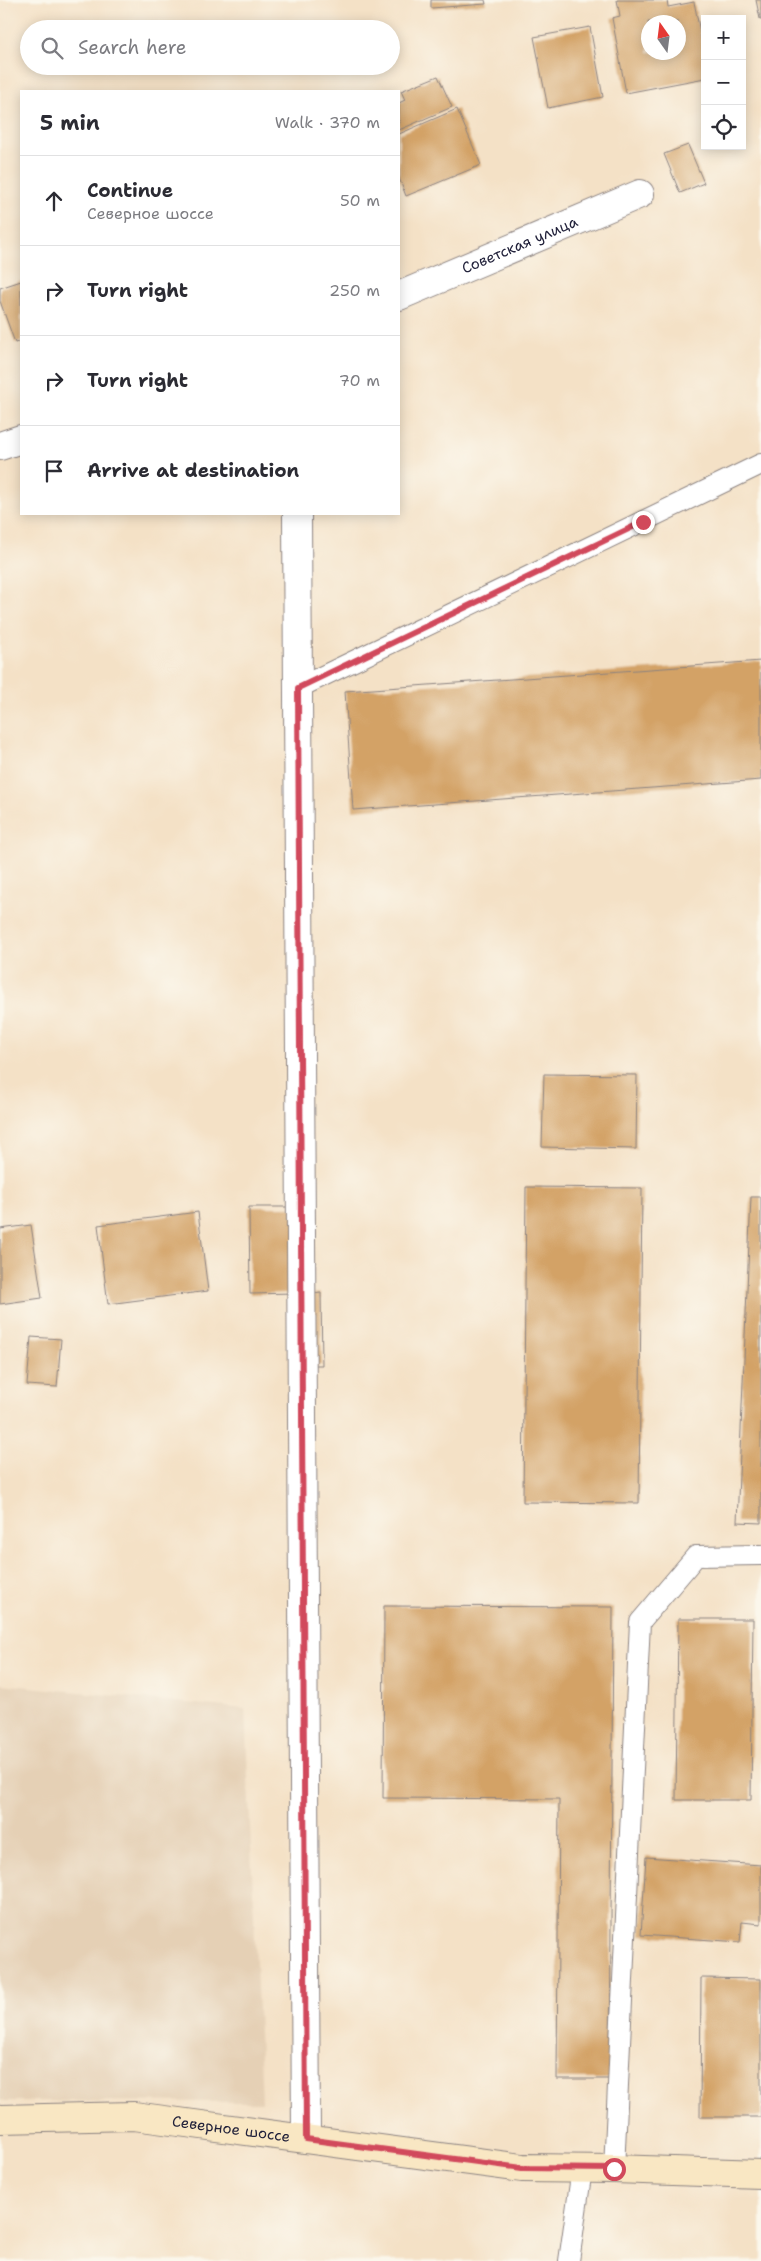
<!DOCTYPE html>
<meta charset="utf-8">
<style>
body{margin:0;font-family:"Shantell Sans",sans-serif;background:#f2f2f3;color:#2b2b33}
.controls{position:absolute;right:15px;top:15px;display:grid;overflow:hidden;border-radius:0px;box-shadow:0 2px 12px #0003}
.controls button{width:45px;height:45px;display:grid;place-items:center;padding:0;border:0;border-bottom:1px solid #e1e1e2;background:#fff;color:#2b2b33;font:25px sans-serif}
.compass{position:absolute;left:641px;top:15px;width:45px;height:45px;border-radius:50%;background:#fff;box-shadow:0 2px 12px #0003;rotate:346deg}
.stop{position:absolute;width:15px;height:15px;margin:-11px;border:4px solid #d1495b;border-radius:50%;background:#fff}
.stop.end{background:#d1495b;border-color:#fff;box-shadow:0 1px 5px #0008}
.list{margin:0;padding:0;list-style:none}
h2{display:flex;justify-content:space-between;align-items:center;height:65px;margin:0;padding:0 20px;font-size:21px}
h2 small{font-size:16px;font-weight:400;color:#7c7c81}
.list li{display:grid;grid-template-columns:32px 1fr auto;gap:15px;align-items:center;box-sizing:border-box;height:90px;padding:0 20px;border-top:1px solid #e1e1e2}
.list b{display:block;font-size:19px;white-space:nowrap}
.list p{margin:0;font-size:16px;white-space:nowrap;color:#7c7c81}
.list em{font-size:16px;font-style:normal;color:#7c7c81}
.icon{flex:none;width:28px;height:28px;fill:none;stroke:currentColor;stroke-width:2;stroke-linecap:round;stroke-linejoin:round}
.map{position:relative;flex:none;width:761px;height:2261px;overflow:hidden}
.search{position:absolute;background:#fff;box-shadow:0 2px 12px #0003;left:20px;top:20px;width:380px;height:55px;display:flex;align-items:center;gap:12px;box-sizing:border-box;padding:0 18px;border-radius:28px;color:#7c7c81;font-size:19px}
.panel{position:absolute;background:#fff;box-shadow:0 2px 12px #0003;left:20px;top:90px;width:380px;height:425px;border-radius:0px}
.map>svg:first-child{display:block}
</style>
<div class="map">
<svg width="761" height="2261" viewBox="0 0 761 2261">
<rect width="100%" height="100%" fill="#fbf7ec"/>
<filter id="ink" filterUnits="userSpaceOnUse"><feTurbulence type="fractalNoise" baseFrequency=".02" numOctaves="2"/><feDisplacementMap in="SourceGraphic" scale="10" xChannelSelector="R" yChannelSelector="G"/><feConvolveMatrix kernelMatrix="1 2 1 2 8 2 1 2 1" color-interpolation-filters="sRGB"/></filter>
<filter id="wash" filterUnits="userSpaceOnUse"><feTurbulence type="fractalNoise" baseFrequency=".0096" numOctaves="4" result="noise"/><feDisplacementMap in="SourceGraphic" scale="20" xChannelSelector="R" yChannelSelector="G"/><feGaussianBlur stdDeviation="1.12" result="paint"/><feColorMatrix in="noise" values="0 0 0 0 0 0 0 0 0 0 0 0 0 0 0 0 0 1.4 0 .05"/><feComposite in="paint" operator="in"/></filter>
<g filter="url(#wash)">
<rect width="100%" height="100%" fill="#f4e1c6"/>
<path fill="#e5d0b5" d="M0,1684L245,1709L262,2102L0,2101Z"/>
<g id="blocks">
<path fill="#d3a266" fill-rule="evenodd" d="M431,0H485L486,4L431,8Z
M617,0H667L668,7L694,2L705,57V78L626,93L612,18L620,16ZM648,22H678V52H648Z
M756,0H761V19H760Z
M590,27L603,97L548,108L534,37Z
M438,76L452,107L399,130V103L405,100L401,91Z
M457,109L481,165L406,196L399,178V134Z
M688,145L704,183L680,193L664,154Z
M21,281V341L15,343L0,301V288Z
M761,661V780L353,810L345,691Z
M544,1074L637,1075L636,1149L542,1147Z
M526,1187L642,1188L639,1503L523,1502Z
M751,1197H761V1523L737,1522Z
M249,1207H310L311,1294L321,1293L322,1365H294V1293L250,1294Z
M198,1212L208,1291L108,1304L98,1225Z
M31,1225L42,1298L0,1304V1229Z
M31,1337L61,1339L57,1387L27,1385Z
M384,1606L613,1607L610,2079H557L559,1799L383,1798Z
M678,1619H753L751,1800H676Z
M646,1857L761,1865V1924L742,1922L740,1942L641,1935Z
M701,1978L761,1979V2117H700Z"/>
</g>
</g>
<g filter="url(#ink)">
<use href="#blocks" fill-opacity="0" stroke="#8b8280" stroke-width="1"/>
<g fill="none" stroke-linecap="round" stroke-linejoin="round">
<g stroke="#8b8280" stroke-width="22">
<path id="lane" d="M298,688L761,464
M614,2169L640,1622L696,1556L761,1555
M569,2261L582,2169"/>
</g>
<g stroke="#8b8280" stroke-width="30">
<g id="street">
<path id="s1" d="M399,296L640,194"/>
<path d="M0,446L21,439"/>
<path d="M297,514L306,2139"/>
</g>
</g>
<g stroke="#8b8280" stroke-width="30">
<g id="secondary">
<path id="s2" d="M0,2119L134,2116L522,2168L614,2169L761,2174"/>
</g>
</g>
<use href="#lane" stroke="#fff" stroke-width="20"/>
<use href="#street" stroke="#fff" stroke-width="28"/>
<use href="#secondary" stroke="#f9e7c3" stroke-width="28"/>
</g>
</g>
<g fill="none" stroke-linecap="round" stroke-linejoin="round" filter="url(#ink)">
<path stroke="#d1495b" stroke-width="6" d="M614,2169L522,2168L306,2139L298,688L643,522"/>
</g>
<g text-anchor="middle" stroke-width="4.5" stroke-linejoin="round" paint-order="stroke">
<g font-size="15" fill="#22223b" stroke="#fbf7ec">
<text dy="5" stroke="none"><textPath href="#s1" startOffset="131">Советская улица</textPath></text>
<text dy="5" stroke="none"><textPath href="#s2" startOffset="232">Северное шоссе</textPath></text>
</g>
</g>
</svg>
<div class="controls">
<button>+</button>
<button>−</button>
<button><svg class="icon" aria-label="locate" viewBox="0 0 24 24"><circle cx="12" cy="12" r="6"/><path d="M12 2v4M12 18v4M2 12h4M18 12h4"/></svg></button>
</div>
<svg class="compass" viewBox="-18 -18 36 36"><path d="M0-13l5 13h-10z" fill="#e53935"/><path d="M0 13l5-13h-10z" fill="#7c7c81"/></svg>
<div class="stop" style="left:614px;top:2169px"></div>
<div class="stop end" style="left:643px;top:522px"></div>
<div class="search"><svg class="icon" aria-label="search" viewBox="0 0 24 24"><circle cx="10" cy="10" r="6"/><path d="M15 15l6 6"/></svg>Search here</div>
<section class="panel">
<h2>5 min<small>Walk · 370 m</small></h2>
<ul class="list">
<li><svg class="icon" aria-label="ahead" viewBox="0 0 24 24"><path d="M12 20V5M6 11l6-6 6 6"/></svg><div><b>Continue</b><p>Северное шоссе</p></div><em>50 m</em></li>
<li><svg class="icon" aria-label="right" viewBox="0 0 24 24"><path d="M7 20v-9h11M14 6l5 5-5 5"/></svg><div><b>Turn right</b></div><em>250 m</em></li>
<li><svg class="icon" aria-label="right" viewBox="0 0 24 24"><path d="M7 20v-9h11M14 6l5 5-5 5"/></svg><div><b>Turn right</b></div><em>70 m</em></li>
<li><svg class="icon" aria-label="arrive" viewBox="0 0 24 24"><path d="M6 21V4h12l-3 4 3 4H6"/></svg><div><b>Arrive at destination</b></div></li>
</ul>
</section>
</div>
